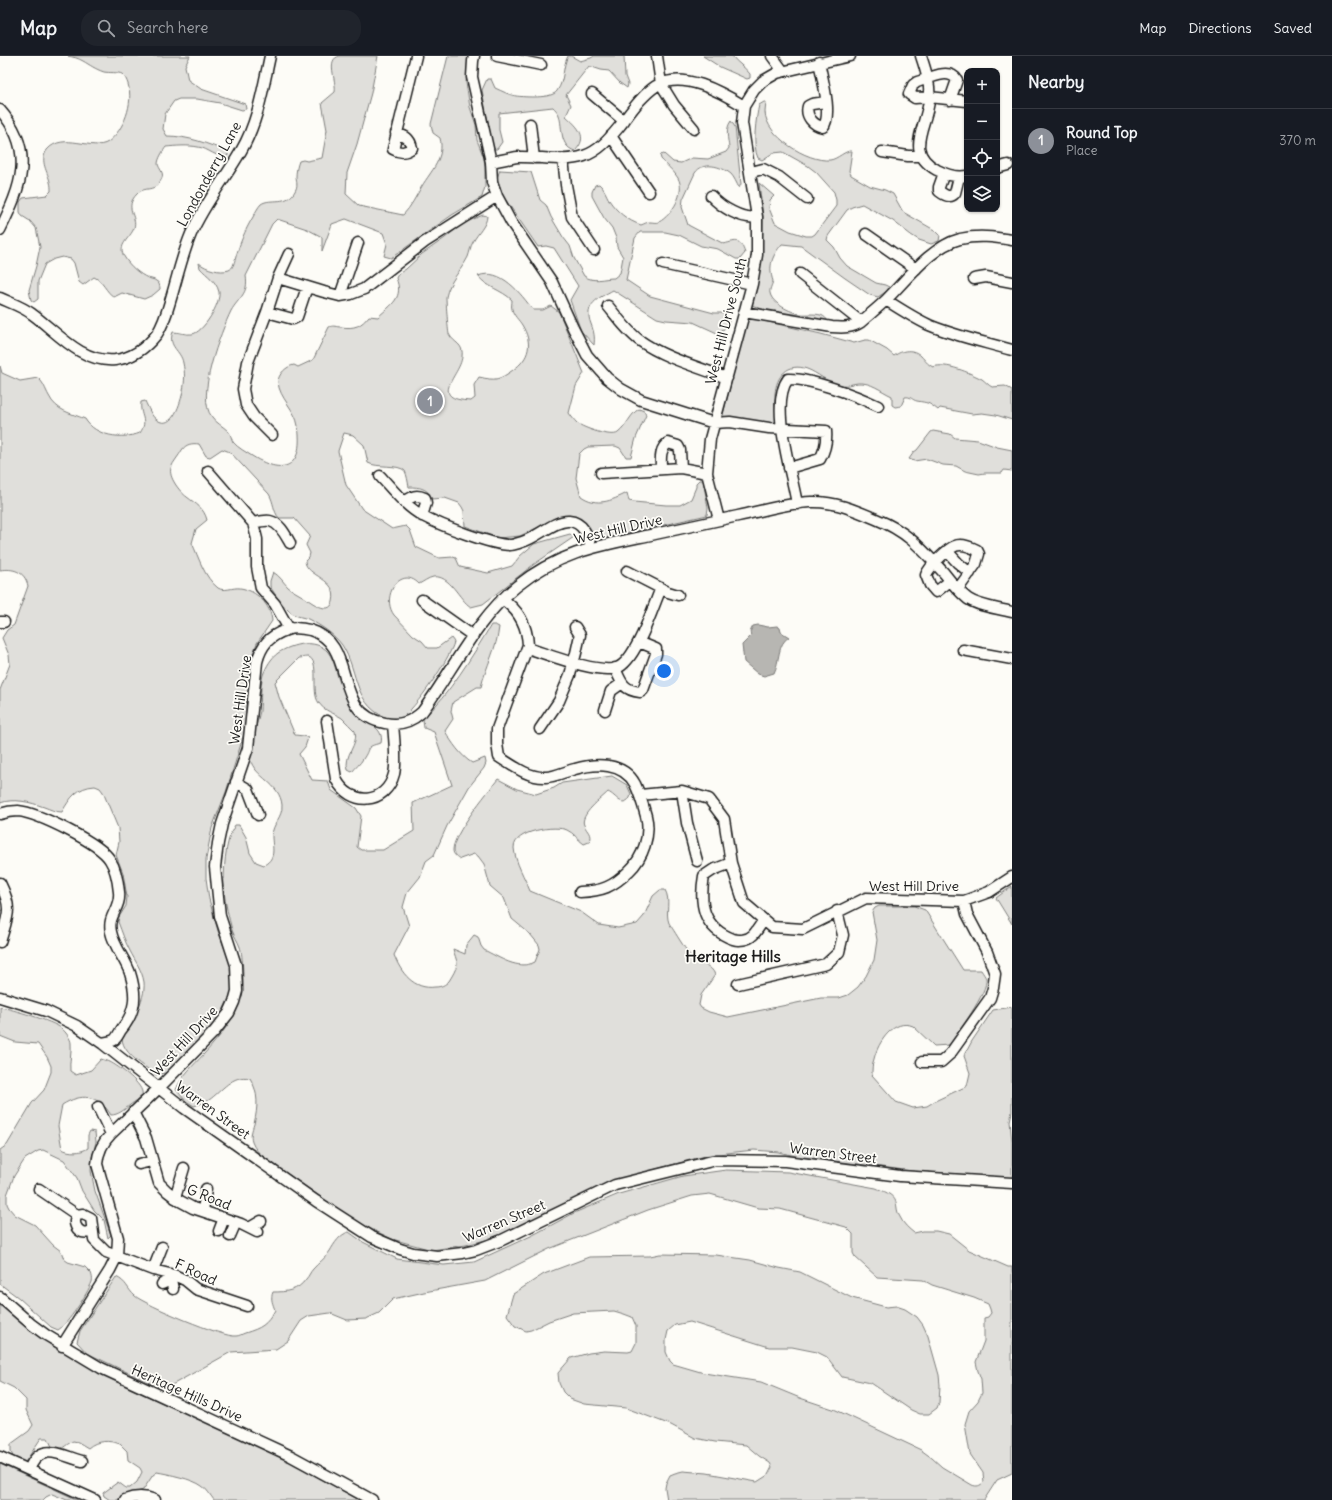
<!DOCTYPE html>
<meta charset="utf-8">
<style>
body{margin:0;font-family:Delius,sans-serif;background:#20242c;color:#f1f3f6}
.controls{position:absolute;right:12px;top:12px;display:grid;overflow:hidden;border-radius:8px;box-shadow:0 1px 3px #0004}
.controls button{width:36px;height:36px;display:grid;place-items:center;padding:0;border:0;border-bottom:1px solid #363941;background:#171b24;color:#f1f3f6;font:20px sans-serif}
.you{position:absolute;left:664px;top:615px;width:14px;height:14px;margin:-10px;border:3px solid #fff;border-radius:50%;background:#1a73e8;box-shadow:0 0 0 6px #1a73e833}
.badge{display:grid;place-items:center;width:26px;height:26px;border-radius:50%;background:#8c9099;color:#fff;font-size:13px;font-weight:700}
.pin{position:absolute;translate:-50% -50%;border:2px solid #fff;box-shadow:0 1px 4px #0006}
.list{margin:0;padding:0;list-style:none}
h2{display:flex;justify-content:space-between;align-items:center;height:52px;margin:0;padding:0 16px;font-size:17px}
h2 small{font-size:13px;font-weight:400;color:#9ea1a6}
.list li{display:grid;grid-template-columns:26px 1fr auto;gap:12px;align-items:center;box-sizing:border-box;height:64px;padding:0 16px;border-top:1px solid #363941}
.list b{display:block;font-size:15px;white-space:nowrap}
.list p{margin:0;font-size:13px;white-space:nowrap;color:#9ea1a6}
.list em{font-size:13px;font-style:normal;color:#9ea1a6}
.icon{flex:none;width:22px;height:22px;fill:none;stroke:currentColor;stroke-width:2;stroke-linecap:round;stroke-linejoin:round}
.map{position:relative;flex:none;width:1012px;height:1444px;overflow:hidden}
header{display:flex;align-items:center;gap:24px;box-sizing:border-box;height:56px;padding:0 20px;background:#171b24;border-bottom:1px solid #363941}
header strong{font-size:19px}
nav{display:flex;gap:22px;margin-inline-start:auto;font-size:14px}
.search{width:280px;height:36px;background:#20242c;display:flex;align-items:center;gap:10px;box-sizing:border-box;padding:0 14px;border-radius:16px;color:#9ea1a6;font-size:15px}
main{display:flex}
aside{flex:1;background:#171b24}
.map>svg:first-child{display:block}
</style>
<header>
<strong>Map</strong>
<div class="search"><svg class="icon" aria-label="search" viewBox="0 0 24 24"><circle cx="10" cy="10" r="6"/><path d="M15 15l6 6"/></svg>Search here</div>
<nav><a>Map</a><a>Directions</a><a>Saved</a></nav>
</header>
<main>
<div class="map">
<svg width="1012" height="1444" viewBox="0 0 1012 1444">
<rect width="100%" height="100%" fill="#fdfcf7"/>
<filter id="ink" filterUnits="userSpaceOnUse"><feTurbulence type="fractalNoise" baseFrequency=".025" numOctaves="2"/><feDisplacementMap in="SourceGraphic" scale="8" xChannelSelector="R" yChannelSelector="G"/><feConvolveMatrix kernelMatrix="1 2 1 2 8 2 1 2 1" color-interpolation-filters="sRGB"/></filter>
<g filter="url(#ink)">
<path fill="#e0dfdb" stroke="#7e7e7c" d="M68,0H190L185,10L188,24L201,33L245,48L246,53L242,54L220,47L197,43H179L174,45L165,58L163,73L167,80C188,80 209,88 228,96V100C217,103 208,92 198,91C188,89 176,90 166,91C163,95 158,103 158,108C159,113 164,116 162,122C155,138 145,129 137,138C123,152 138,160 134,172C130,183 116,189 125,202C130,210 139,218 148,222C150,223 154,223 156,225C159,226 160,230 160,233L153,239L144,243L122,237L114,241C106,236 103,225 94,221L83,229L79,226L74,207L71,203L62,201L54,203L45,208L38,225V243L34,246L31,244L29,234L36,210L40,191L36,172L30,165L22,160L20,156V146L23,142L47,139L51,135C51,132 51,129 50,126C48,116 39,105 47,94C63,75 93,96 108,86C124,74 134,47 128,28C127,25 125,20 122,18C118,16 109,17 104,16C95,13 90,9 83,5C78,2 73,1 68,0Z
M340,0H378L371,37L357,88L347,117L346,138L359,150L403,159C411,151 416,140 422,130C431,115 445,102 440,82L433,77L431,68L448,0H468L466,27L470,51L476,69L477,84L484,102L485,111V131L482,141L452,159L391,202L384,200L387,188L383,177L346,163L332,168L322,195V181L307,173L277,163L272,168L246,220C249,238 239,241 231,255C221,276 195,341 212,361C216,367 223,370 228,375C231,378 231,382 233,386C238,392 246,396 252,400C287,422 304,408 298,370C296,354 279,342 278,326C278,318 287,310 294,309L298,311L313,304L329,271C334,269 336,271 341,271C355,273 361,270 369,260L378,261C392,248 404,242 396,222L398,218L406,213L422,198L445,182L462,168L483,159L487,160C487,169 477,178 473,186C470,191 470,196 468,201C461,215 449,225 446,241C446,246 448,275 449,278C454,288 464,287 462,301C460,320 427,343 471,345L475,342L474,329L479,321C496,325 499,324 513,314C530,302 533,287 522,269C519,264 513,259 512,253C511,251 512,247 512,244C502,234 486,231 478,220C501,211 521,238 533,254H543L551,250L559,256L584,317L576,330L569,357C571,360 574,364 577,367C583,372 612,382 618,377C627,370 630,358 639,353L644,355L646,359L636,382L631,401H626L620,392L615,390L588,391L584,393L579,398L576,422L581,440C597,451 611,445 627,437L629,445L634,446L666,449H680L691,443L696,431V427L699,424H703L708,452L707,459L602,483L595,480L578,464L559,461L520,480L498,482L465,470L464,455L462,451L459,447L445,442L431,443C429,432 419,431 409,431C408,426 407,419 405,415C399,408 377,412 368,407L364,389L353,379L344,377L338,395L346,429L362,453L392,473L406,470L410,474L416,491L439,502L453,501L456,502L460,511L488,517L512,510L520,500L534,488L570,478L574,481L533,509L483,548L471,551C459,544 450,518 433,521C428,522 423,526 419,528C401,509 380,540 394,559L413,579L422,585L428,592H437L451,582L454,586C451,601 414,655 401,662C398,663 395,664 392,664C352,651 360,617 342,589C334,578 320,569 308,563C303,561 298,561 293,558C284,552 275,539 270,530V525L273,516C280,520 283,526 288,531C293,535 299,538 304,541C311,546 329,560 333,546C339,522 306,521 305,505L309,501L310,497L306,489L310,480L294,462H279C273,455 274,446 269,438L230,396L222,393L210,401L206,400L199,388C192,387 186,388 182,394C179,400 173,406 171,412C168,421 180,436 187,441C196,448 204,452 207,464L196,473L192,487C199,502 204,521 218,532C224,536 233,531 240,532C256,534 271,549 272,565L257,587L249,608V628L246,650L245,675L226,736L212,772L206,803V822L209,843L218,875L235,919L233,933L221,959L215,966L169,1014L165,1017L156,1019C144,1009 124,999 122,983C130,968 146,944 144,926C142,914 135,905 130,895C125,886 122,876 118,866L119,861L126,850L127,841L123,817L116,799L119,786L118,772L103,736L100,732L95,730C77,731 70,742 62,756C55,756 50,753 44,751C30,746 14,742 0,747V634L10,608L9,599L2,582L7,574L14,569L28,530C25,515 13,512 0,514V310L2,317L20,325L38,322C44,327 45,333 49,340C56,355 71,357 85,363C95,380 122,384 140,377C149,364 139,360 141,346L145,345C148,351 151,360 157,364C173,375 181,345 183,335C185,325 185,316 183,307C181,294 167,291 173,276C179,276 186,279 192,278C203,277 221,247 219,236C216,224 207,220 200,212L199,207C206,213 220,217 229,214C233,212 234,207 235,204C239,189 245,174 253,161C255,157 258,151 261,148C271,141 288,151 296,133C298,128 296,125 296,121C296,116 297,110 299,105L303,104L307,105L322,102L327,74L322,47L335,36C337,24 325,3 340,0Z
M568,0H571L580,5L591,2L594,0H624L625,20L628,28L627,32L620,27L609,15L601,14L589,10L566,39L571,49L566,60C578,71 589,81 575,95C559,90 563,72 559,59C558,56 555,53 553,51L499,57V74L502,86L497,93H493L482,34L487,23H491L495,32C502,35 509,39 516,40C524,41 552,43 557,35C565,24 562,11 568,0Z
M703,0H732C737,7 745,11 750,18V22L747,23L720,11Z
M764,46H766C766,49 765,53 765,56C766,80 807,106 830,104C838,103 845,94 852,95L849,115L851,119L870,130L885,134L893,138L903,156L936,175L940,179L939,185L931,188L919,184L911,179L893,165L862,148L852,151L847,154L828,180L827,184L834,191L840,202L847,210L876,227L885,229L889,231L887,235L878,241L870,239L845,222L801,190L782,188C772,200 768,210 773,225C772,229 769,234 770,237C772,248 791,256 800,258C810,259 824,255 828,266C803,264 775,259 752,249L762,203L763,160L759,127L774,140L770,144L769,152L775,167L790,175L806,180H812L815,178L836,150V144L834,136L816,116L808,110L783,96L773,97L762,104L758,102C752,90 756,62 759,49Z
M731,65L735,71L741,128L739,132C737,128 734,121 731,118C721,110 703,105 695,117L683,143L682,151L688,169L724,188C738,184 740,183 745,197L740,203H736L718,193L701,190L679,179L665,176H640L635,182L626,224L650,240L714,257H722L728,262L729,266L724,273L717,277L693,266L666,264L657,262L613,234C599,242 583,248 591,268C594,276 595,281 594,289L581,275L570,244L578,230L554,192L546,190L538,191L503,140L497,122L500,114L531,116L540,144L546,149L551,161L563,181L570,190L574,202L584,220C594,227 603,222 614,222L620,217L623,201L617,191L616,182L612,172L604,162L592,140V136L595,129L599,128C604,132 606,138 609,144C616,155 628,165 641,169C644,168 647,166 650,166C653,166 655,167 659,166C672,159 686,136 678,122C674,115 666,109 661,103L660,99L664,98L673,106L681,107L692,102L708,103L726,96L729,92C728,83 725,73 731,65Z
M751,262L821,278L854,287L865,284H869L887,294L894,300C902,294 913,292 921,300C925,304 927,308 933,311C946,306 970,317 982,323C985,325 988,329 992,331L1005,330L1012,334V364L996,359L982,357L972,358L940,352L938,354C928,346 928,347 917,345C912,344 911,340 905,341L901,350L895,351L892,349V340C881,335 871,326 858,327C849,328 847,331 837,328C826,326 818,317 807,313C788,306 776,320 775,338C774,348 777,359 778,369L722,362L747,265Z
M933,375L950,378L955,382L978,384L997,391L1012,394V415L1004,414L1002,417H985L979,418L965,415L956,410L943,409L927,403L914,405L909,403L914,396L917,394L931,376Z
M491,569H495L499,571C497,592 486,610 481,631H477L453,646L451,655L453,663L445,675C452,687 461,700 472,707L485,702L486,707L484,712L469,731L447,770L434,799L426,805L420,821L407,837L403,851L409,870L394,899C401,917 414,934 435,931C441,931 445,929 449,925C452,920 456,914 457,908C457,903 454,898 453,893L465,898L466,889L474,879L478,881L481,890L484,894C499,901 518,915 535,906L540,893L539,889L530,878L512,863L504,842L490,830L484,808L478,800L474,798L460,803C457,801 453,799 453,794C453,778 487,737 498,723L517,733L536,738L554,732L562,727L612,720L627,729L631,738L630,742C621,752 617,740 608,736C602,742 579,759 584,769C587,776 592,777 589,786L584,788C578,784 574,777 567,774C556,769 514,774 514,792C515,806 525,822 530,835L581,856L599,869L618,872L637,868L644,860L653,840L660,834H665C671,844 665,857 669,867C673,873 689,900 693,902C700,908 712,909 715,919L701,939L699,949L701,952L709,956L728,961L821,942H839L848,939L858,931L866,920L874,904L877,884L872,856L875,852L879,850H914L925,854L963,914H981C983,917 985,920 986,922C989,936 957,977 949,989L934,990L913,970C894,962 878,986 874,1003C872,1008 872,1014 872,1019L896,1046L913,1052L927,1050L935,1045L967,1030L970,1017L964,1000L972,985L993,954L1012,951V1056L1010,1065L1012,1086V1122L912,1115L796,1100L778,1096L754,1094L709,1099L615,1124L493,1182L466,1189L432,1194L392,1183L361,1168L321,1141L263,1101C259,1097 254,1092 252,1086C250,1080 252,1074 254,1068C258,1051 259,1037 250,1022C232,1018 222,1035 209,1044C205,1047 199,1048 194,1050L186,1045L176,1034C181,1020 194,1009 204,998C220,981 235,962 242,939C244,931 243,898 240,891C238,885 234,880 232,874C229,862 225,847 224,835C224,816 224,786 235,769H239L246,781L250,797L256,806L264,809C277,802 272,791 272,780C272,768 283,761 282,749C280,727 255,722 250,703C248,693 258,666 260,655C261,644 260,630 263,619C266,611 271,602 278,597C292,588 316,582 328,596C335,605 336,617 340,627C344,637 350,647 357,656C365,667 385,671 381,687C364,691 371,692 363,703C360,708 356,711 352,716L348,714C343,699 359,689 355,675C351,671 346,666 342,662C334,657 324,655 319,647C310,636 321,604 308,601C305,601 301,602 299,602L275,626L279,641L295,679L304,680L308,682L305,691L299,698L312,724L328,725L331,734L356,752L361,760L357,791L361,794H383L414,775L413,747L452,729L434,676L424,672L423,663C449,638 472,601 491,569Z
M1012,830V868L996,842Z
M0,951C12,953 52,965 61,972C65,975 71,983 71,987C72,996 69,1006 70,1015L76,1019L91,1014L101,1003C104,1004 108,1005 110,1006C118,1010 145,1029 142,1039C140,1043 134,1046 130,1049C124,1054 118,1059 111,1059C98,1038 81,1037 62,1049L58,1070L62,1093C69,1097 81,1097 88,1092V1079L90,1075L95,1076L96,1086L92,1101L91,1115L95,1135L111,1179L108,1182L104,1164L94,1154L82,1135L77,1122L64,1104L43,1094L38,1095L25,1103L14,1120L7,1139V1148L9,1152L15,1159L35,1169L53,1189L61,1195L64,1203L68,1206L85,1211L91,1217C92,1220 93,1223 92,1226C87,1238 68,1268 58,1274L51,1271L19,1242L0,1228V1094L7,1089L32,1047L44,1034L51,1016V1010L47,1001L38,988L15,986L0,980Z
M726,1114L788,1116L876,1132C883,1135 893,1138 896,1146C897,1151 897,1157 900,1161C903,1168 909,1173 914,1177L923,1175H936L949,1178L969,1194L1008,1211H1012V1417L997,1424L984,1444H667L665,1432L666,1427L670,1419L675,1417L683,1415L707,1417L757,1426L768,1419L772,1411L770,1407L759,1400L746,1389L715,1386L695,1382L671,1369L626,1352L584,1348L570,1343L563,1336L559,1327L558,1317L571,1302L589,1297L604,1295L628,1296L632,1295L636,1287V1270L632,1261L624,1258L614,1255L573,1257L549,1265L531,1274L526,1275L515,1270L507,1259L513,1238L544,1218L589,1201L650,1200L660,1198L716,1199L750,1204L779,1212L800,1216L852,1242L886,1251L896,1250L905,1253L917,1261L923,1269L928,1280L939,1319L940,1329L939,1347L937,1352L929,1358H920L911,1354L871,1327L842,1321L827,1301L817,1296L792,1291H769L690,1266L675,1269L668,1275L666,1284V1296L670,1305L673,1308L704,1317L761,1326L800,1342L836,1354L921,1394L932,1402L942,1411L972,1429C977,1431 980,1430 984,1426L983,1417L970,1398L965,1368L969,1355L978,1345L982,1337L981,1323L978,1315L976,1306L984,1285V1262L988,1261L991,1257L990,1253L988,1248L974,1242L932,1229L923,1224L877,1221L855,1201L853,1197V1178L846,1171L780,1153L758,1152L710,1138L692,1140L648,1154L549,1193L485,1225L424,1236L393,1243L379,1257L366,1263L347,1264L330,1257L309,1260L301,1265L288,1285L276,1293L231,1296L170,1330L160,1331L156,1330L87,1297L77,1286L80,1275L116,1221C127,1226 127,1233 135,1240C146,1249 224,1282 236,1280C239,1280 242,1278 245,1277C261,1272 267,1269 275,1254C273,1248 270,1243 273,1236C286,1236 298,1235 306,1223C309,1220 310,1216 313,1213C318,1207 326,1202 330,1195C334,1188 340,1178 349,1176L363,1186L397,1203L444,1209L474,1206L533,1179L574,1157L619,1138L683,1120Z
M0,1248L51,1289L98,1315L130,1332L285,1403L359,1444H214C210,1439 207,1433 202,1430C193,1423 168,1418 157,1416L153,1419L143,1434L117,1444H110L104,1440L103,1437L118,1426L126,1432H130L137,1426L142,1416L140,1412L128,1404L127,1395L120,1388C109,1384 97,1384 88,1392L78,1386L73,1385C65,1389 62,1395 53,1393L48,1382H41L26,1405L22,1407L14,1403L11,1396V1388L29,1375L33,1369L26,1354V1344L14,1332L0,1325Z
M0,1408L78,1444H67L52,1438L46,1441L43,1444H0Z"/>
<path fill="#b7b6b2" stroke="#797876" d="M758,569L768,571L777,570L780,572L781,576L789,581C777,588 780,605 774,617L764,620L758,618L744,606L742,589L751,580L750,576L753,570Z"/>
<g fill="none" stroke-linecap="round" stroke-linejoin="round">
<g stroke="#1c1c1c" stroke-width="13">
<path id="minor" d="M474,0L473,5L472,21L485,79L491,106L492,126L497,140L511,166L552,226L573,272L587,299L607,322L621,333L641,344L714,367L730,366L769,372L826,375C827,385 825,394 820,403L789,412
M497,0L541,9
M657,0L661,28L674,49L694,73
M772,0L783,15
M921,0C926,15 931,30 929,45C926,72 904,96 937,114C947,119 956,122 967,120
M819,6C822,21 833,60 823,71C813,69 805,60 808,50L812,48L826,46
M592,38L624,65
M950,44L957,24C949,11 928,23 917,26L913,29L909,38L915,42L929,41L967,45
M0,54C36,95 21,131 0,174
M530,68L534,102
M396,77C405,80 410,82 412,92C405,97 400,97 393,93L416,0
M611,80L649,136
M882,96L908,100H921
M563,103L566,129L572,161L594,194
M491,106C499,105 509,102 518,101C539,100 564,107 584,100C599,95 610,82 619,71C630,57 641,40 656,30C683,14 721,36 744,50
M997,112L1008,109
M751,116L763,113L779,121L807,143
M944,117L939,131V135C944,139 950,143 955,137L959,121
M711,140C721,151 742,164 757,161
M866,178L916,213
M663,208L752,228
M800,218L861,266
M278,222L324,236L340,240L351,238L364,233L425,186L497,140
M974,223L986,221L1012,226
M340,240L358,187
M0,242C11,247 23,251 32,258C57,276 81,307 115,304C133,302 146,292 157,278C165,266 168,252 172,239C178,218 183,197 191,178C204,148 225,123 241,95C258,66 263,32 270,0
M886,244C900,253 914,262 929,269C955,280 984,286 1012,294
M608,250C617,261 627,275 639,284C664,302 698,311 727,322
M267,256L293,263L297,261L307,231
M744,256L832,271C843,272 852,272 861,266C870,258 879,251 887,243C906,224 932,190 960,183C978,179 994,181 1012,184
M272,379L254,361L246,349L243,333L248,306L267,256L278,222L289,198
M661,413C661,404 659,393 668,387L678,390L680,394L681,412
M208,415L253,467L257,483V511L261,532L275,548L289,573
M601,417L681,412L707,417
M380,420C393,434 406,451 423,460C440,469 491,489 510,489C514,489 518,487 522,486C537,482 554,464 569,465C583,466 588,480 591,491
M404,446C413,440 416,438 425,442L426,447L422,460
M797,448C792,417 769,348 788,323C811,322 857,340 878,350
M719,464L707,417L710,383L752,228L757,199V161L742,67L744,50L754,34L763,25L777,17L850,0
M253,467C258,466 265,464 270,465C280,467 286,480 290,487
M947,495L958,507L970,517
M627,515L668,536L678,539
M950,525L936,536L930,529L926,519C929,511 947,493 955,490C962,487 971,491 977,494L979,498L976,508L958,533
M502,543C519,554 527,569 528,589L497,673V688L499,701C513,710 529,722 546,721C555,721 566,715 575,713C596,707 623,706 635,728C640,738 643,749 646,760C651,779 643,802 629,815C613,831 602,835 580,836
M422,544L473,580
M0,566H4
M527,592C547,598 597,618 617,612C636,605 653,551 661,532
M963,594L1012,603
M615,612C621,626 623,634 640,636L643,634L656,598V593L639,586
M605,654L611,635L621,628
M327,665L336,723C350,751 386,749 394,718C397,706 394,682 393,668
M540,673L559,645L570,619L576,597L580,579L575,571
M236,726L248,733L258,759
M682,735L687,767L697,805
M640,739L682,735L709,743L724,763L731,807L744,847L772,871L803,873L866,842L964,845L989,836L1012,821
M0,758C6,756 11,755 18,755C38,757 100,787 110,804C116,813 118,826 119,836C121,853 107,859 111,876C114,891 126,904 130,917C137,939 136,956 121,974C119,977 117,982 114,984C111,986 106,986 102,987
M731,807L713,814L704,820C699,848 703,872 733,883C739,885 748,884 753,879C757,875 760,869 764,864
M0,827C13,853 8,859 0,886
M738,928L826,908L839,896L843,879L837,855
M0,941L46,955L77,970L103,988L184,1052L316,1145L372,1181L400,1193L413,1197L437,1200L463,1197L476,1194L502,1184L615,1129L716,1104L785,1105L900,1120L1012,1127
M922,1006H941L950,998L990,942L993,932L995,918L987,896L967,858L964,845
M98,1051L111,1078
M133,1056L146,1082L159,1127L167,1135L180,1145L193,1152L241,1168L257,1176
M139,1108L152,1105
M39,1133L77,1159
M175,1142L184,1112
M203,1155L206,1133
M249,1172L261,1165
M219,1175L224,1162
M92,1176C89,1176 85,1177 82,1176C75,1173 73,1165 77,1159L83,1158L91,1162L94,1184L106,1196L153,1214L174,1219L185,1224L196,1233L247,1250
M230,1180L236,1166
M153,1214L162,1191
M162,1228L171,1224
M173,1233L171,1224L174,1219
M0,1241L31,1268L46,1279L101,1312L291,1400L372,1444
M62,1290L110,1214L117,1200L118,1182L97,1108C98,1096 102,1087 111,1078L159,1032L214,976L229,957L234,946L237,935L236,909L220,860L215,811L218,787L222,768L248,692L257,606C261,590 269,580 286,574C294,571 301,572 310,574C359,588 330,658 385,667C400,670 411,666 422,656C453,614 476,563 517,530C560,495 604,489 655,478C683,472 710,466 738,460C762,455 787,447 811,446C834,445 855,454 876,463C908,476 921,492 944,517C951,526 959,536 968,543C980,551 998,552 1012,556
M0,1401L95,1444
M29,1414C40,1385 60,1399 82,1405
M125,1444C135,1440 145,1440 155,1444"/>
</g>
<use href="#minor" stroke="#fdfcf7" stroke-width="10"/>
</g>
</g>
<g text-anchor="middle" stroke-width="3.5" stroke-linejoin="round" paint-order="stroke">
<g font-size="14" fill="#1c1c1c" stroke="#fdfcf7">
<text transform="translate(209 118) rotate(-61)" y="5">Londonderry Lane</text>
<text transform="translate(726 265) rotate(-76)" y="5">West Hill Drive South</text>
<text transform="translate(618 473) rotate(-13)" y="5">West Hill Drive</text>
<text transform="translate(240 644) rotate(-82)" y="5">West Hill Drive</text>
<text x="914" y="835">West Hill Drive</text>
<text transform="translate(184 985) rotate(-47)" y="5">West Hill Drive</text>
<text transform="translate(213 1054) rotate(36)" y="5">Warren Street</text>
<text transform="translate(833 1097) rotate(7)" y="5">Warren Street</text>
<text transform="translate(209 1141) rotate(22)" y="5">G Road</text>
<text transform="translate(504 1165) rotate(-23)" y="5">Warren Street</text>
<text transform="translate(196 1216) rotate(24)" y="5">F Road</text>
<text transform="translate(187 1337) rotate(24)" y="5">Heritage Hills Drive</text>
</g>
<g font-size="16" font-weight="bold" fill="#1c1c1c" stroke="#fdfcf7">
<text x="733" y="906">Heritage Hills</text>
</g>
</g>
</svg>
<div class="controls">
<button>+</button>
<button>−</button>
<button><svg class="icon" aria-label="locate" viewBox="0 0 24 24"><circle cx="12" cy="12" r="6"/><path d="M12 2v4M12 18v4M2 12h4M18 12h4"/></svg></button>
<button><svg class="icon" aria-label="layers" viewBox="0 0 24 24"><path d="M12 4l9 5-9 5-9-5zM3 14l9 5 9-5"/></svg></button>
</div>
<div class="you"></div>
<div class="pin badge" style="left:430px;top:345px">1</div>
</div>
<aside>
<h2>Nearby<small></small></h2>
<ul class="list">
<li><span class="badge">1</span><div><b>Round Top</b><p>Place</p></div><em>370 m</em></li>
</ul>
</aside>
</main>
